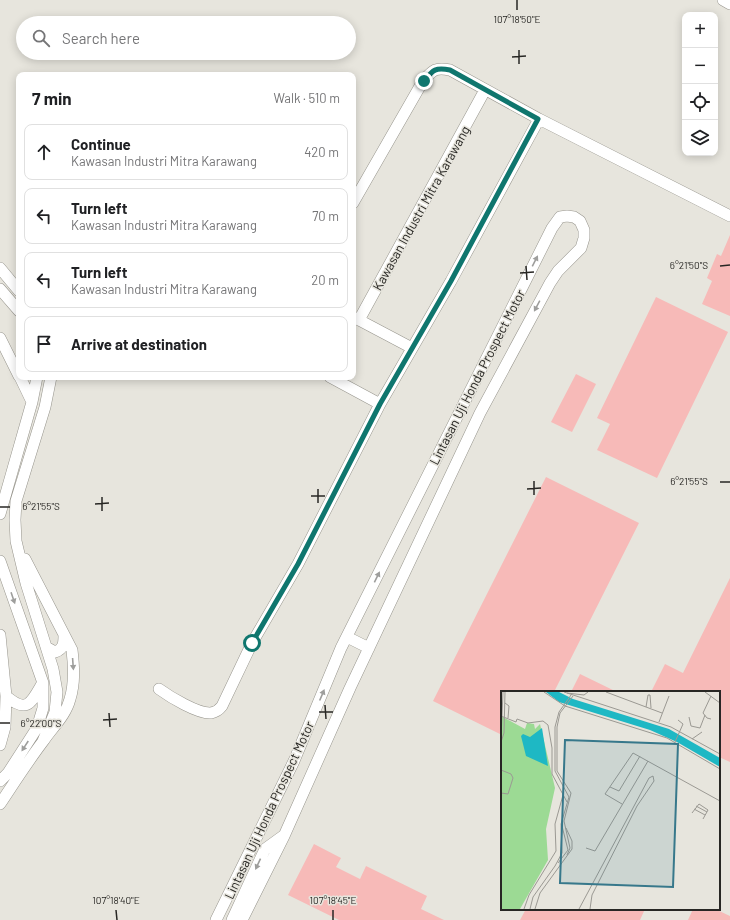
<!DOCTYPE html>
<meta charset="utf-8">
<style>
body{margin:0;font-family:Barlow,sans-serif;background:#f6f6f6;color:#202124}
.controls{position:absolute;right:12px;top:12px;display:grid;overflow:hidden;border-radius:8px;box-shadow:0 2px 10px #0003}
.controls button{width:36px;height:36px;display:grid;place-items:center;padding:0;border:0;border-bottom:1px solid #e0e0e0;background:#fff;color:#202124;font:20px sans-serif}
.stop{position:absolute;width:12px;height:12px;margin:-9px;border:3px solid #0f766e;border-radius:50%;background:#fff}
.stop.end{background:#0f766e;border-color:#fff;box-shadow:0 1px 4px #0008}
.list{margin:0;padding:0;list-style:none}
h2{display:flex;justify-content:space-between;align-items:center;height:52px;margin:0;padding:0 16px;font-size:17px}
h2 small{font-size:13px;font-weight:400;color:#757577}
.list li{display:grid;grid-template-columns:26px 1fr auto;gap:12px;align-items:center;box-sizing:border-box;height:56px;margin:0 8px 8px;padding:0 8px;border:1px solid #e0e0e0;border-radius:8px}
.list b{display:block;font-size:15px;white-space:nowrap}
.list p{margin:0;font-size:13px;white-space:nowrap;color:#757577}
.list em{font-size:13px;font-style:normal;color:#757577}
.icon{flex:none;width:22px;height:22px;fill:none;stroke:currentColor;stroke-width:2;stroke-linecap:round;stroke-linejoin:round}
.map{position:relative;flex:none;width:730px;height:920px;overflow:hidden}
.search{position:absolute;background:#fff;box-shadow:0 2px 10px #0003;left:16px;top:16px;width:340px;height:44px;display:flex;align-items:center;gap:10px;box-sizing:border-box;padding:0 14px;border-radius:22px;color:#757577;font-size:15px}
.panel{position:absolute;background:#fff;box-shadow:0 2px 10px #0003;left:16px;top:72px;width:340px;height:308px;border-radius:8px}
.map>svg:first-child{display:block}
</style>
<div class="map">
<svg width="730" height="920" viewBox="0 0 730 920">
<rect width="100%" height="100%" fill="#e7e5dd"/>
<path fill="#f7bab8" d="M730,235V316L702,304L712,281L707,278L717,254L721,256Z
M656,297L728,332L657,478L597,450L610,424L597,418Z
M576,374L596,384L572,432L551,422Z
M546,477L639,523L554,692H502V735L433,701Z
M730,578V762L719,757V692H651L665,664L683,673Z
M580,674L617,692H571Z
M314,844L341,858L336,867L360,879L366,866L427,896L421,909L444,920H339L288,895Z
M526,909H645L640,920H520Z
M693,909H715L730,916V920H688Z"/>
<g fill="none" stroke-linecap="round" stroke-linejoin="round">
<g stroke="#97958d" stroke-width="12">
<path id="minor" d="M723,0L730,4
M353,203L423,81C433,70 435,67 450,70L539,119L730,216
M0,268L19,291
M0,289L19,311
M353,317L359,320L485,90
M359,320L412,348
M0,338L19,376
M20,377L32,402
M330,377L380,404
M0,514L32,402L37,377
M0,561L43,683V708L37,728L8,773L0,781
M0,635L6,696L5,727L0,745
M347,637L369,648
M46,647L55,652C64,649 64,643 64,635
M159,689C170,697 198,714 211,713C216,712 219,710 222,706L252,643L298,564L380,404L451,281L539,119
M6,696C27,714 31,703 42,684
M43,741L55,712L57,692L53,669L26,583L16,541L15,520L16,501L45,407L51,377
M0,804C14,783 28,761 44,740C53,727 66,715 70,699C75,683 74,667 72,650L25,559
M216,920L294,761L341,648L552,228L560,217L567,216L574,217L580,221L584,230V238L581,248L558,271L550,283L480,413L350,688L284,836L242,920
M232,920L265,849L283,836"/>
</g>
<use href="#minor" stroke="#fff" stroke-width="11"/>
</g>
<defs><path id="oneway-solid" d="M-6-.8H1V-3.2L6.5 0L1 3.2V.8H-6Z"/></defs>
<g fill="#9e9e9c">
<use href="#oneway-solid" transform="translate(535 261) rotate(-63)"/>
<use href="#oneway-solid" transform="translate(537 306) rotate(118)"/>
<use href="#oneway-solid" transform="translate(377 577) rotate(-64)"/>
<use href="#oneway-solid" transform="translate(13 598) rotate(71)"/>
<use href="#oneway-solid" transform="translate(73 664) rotate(86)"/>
<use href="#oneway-solid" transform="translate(322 695) rotate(-67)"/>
<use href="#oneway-solid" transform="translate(25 746) rotate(123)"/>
<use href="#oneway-solid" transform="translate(258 864) rotate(115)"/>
</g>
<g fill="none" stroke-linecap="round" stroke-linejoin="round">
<path stroke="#0f766e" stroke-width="5" d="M252,643L298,564L380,404L451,281L538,119L450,70C435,67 433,70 424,81"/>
</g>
<path fill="none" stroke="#282724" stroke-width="1.5" d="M517,0V10M519,50V64M512,57L526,56M526,266L527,280M720,266L730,265M520,273L534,272M534,481V495M720,482H730M318,489V503M527,489L541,488M311,496H325M102,497V511M95,504L109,503M0,507H10M325,705L326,719M319,712H333M109,713L110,727M103,720L117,719M0,723H10M116,910L117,920M333,910V920"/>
<g text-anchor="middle" stroke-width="3" stroke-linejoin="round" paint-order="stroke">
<g font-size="13" fill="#282724" stroke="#e7e5dd">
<text transform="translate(421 208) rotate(-61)" y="5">Kawasan Industri Mitra Karawang</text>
<text transform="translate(477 377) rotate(-63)" y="5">Lintasan Uji Honda Prospect Motor</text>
<text transform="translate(269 810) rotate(-65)" y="5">Lintasan Uji Honda Prospect Motor</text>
</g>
</g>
<g transform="translate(501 691)">
<rect width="219" height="219" fill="#e7e5dd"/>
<path d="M0,25L24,38L26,32L33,33L34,38L39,33L54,97L45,138L47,169L19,218H0Z" fill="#9cda94"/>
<path d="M45,1H58L72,8L168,38L219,67V76L176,51L149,39L58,11ZM41,37L47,75L25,65L20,45L22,43L29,46Z" fill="#1eb8c4"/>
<path fill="none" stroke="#9b9993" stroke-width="1" d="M43,1L64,15L166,47L219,78M63,1L170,36L219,63M105,1L145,16L147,4M204,1L219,12M66,2L83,4L87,1M147,4H149L150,17M210,5L202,22L206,27L210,28M4,12L8,15L7,27M145,16L161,22M0,25L15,31L16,28L27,32L42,30L47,34L51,57V83L66,111M188,26L190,35L199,37L204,24M158,31L168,5M0,47L2,1M191,48L201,41M0,51L3,42L4,1M174,51L182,33L177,29M0,79L10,83L12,87L7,103L0,102M109,96L118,100L139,65M121,113L104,103L132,62L219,110M195,115L206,121M193,118L204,124M191,122L198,113L207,119L202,128M85,157L94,160L147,70M66,164L69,157L63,130L70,102L56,80V36L59,22L72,5M57,172L67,159L61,135M23,218L28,204L55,160L54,133L62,104M29,218L32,206L54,175L61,162L60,133L68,106L54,80V36L58,21L70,4M34,218L39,202L71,158V150L65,137M78,218L148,87L152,85L153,90L136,115L91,204L89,218"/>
<path fill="#37788b" fill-opacity="0.15" stroke="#37788b" stroke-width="2" d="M64,49L177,53L172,196L59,192Z"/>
<rect width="219" height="219" fill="none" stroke="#282724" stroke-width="2"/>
</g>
<g font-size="10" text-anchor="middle" fill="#282724" stroke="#e7e5dd" stroke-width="3" stroke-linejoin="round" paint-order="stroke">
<text x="517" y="23">107°18'50"E</text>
<text x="689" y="269">6°21'50"S</text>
<text x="689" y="485">6°21'55"S</text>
<text x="41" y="510">6°21'55"S</text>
<text x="41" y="727">6°22'00"S</text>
<text x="116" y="904">107°18'40"E</text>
<text x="333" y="904">107°18'45"E</text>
</g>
</svg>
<div class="controls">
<button>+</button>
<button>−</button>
<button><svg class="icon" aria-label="locate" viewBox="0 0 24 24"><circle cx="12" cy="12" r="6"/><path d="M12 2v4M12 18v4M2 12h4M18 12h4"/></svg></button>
<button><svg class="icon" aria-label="layers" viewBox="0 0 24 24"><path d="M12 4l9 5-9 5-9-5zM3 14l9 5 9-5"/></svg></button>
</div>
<div class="stop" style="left:252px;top:643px"></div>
<div class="stop end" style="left:424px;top:81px"></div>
<div class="search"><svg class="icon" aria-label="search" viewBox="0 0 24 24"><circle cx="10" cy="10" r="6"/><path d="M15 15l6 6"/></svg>Search here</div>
<section class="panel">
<h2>7 min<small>Walk · 510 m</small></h2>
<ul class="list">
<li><svg class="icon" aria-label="ahead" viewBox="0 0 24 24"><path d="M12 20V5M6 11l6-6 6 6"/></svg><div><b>Continue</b><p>Kawasan Industri Mitra Karawang</p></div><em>420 m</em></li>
<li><svg class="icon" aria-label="left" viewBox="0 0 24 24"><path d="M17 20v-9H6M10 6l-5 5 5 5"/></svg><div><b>Turn left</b><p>Kawasan Industri Mitra Karawang</p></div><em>70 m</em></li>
<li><svg class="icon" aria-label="left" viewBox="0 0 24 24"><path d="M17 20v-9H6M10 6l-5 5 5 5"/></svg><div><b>Turn left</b><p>Kawasan Industri Mitra Karawang</p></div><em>20 m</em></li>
<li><svg class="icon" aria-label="arrive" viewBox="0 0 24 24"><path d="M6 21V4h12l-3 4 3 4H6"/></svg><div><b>Arrive at destination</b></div></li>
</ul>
</section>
</div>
